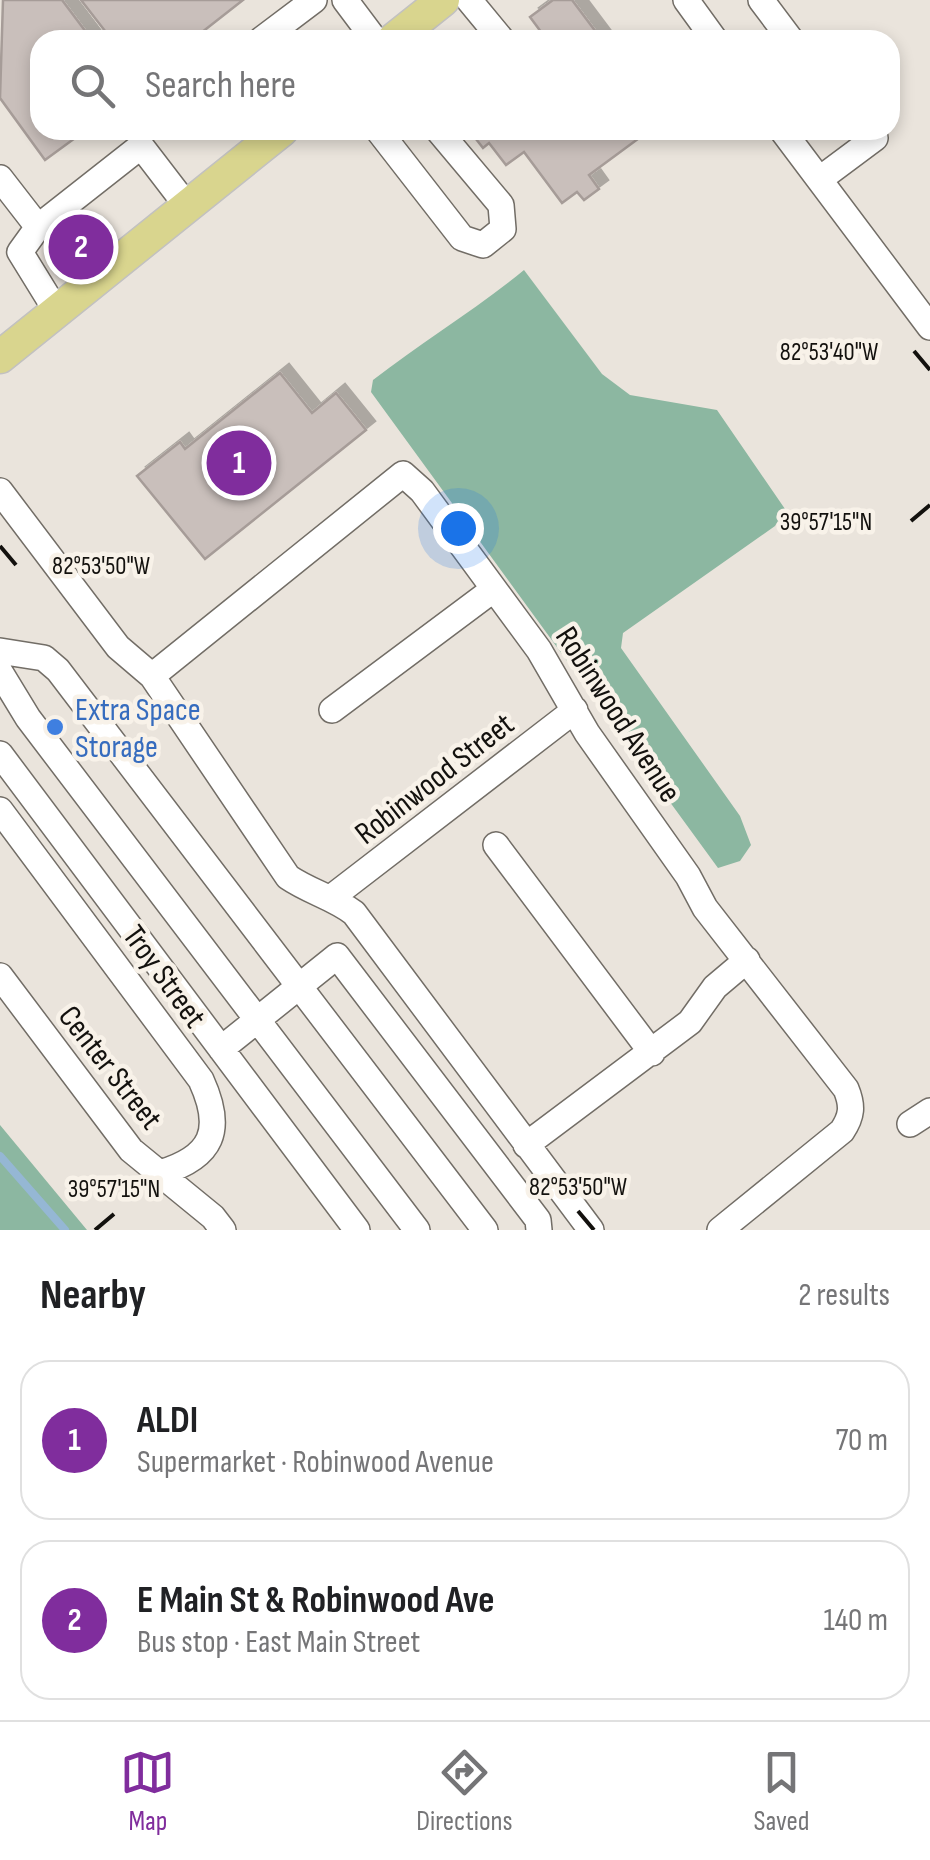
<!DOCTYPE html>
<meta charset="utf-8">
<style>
body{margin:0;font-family:"Sofia Sans Condensed",sans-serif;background:#f6f6f6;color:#202124}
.you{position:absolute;left:458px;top:528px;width:35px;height:35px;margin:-25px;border:8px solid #fff;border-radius:50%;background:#1a73e8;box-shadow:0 0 0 15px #1a73e833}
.badge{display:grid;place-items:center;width:65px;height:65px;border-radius:50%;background:#802d9d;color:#fff;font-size:32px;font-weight:700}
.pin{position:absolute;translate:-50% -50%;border:5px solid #fff;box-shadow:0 2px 10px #0006}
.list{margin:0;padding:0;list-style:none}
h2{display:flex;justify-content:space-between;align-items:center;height:130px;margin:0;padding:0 40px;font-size:42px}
h2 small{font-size:32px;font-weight:400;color:#757577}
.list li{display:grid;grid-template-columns:65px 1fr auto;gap:30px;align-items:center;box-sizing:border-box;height:160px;margin:0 20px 20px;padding:0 20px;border:2px solid #e0e0e0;border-radius:30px}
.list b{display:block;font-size:38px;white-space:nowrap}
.list p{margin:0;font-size:32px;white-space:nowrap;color:#757577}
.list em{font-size:32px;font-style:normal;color:#757577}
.icon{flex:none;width:55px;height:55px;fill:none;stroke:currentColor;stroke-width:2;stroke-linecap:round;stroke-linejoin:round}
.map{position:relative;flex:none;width:930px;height:1230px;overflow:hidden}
.search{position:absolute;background:#fff;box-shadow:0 5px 15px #0003;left:30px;right:30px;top:30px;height:110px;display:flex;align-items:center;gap:25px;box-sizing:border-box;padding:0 35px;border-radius:30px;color:#757577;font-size:38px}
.sheet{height:490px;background:#fff}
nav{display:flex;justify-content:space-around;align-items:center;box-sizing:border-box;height:140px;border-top:2px solid #e0e0e0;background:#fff;font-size:28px;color:#757577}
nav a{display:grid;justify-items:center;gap:5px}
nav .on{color:#802d9d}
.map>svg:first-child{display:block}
</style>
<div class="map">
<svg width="930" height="1230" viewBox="0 0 930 1230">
<defs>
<filter id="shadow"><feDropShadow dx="9" dy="-9" stdDeviation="0" flood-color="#0004"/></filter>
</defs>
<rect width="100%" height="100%" fill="#eae4dc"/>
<path fill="#8cb7a1" d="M524,270L602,374L630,395L717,410L785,509L775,526L623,633L621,648L740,816L751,845L740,861L718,868L371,392L373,380C423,341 475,310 524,270Z
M0,1125L87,1230H0Z"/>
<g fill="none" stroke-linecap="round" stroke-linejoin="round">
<path stroke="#95b7d4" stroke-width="8" d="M0,1156L65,1230"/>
</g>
<path fill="#c9bfbb" stroke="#a69c98" stroke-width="2.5" filter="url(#shadow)" d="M3,0H62L92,40H40V130H86L45,160L0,98Z
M81,0H243L192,40H112Z
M553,0H572L602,40H547L530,17Z
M469,130H650L589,175L599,189L584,200L577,192L562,203L524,152L506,165L489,143L483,148Z
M280,373L312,413L336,393L366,430L205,559L137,476L180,442L185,449Z"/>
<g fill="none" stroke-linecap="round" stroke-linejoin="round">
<g stroke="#726d66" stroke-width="28">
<path id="minor" d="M345,0L375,40
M469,0L502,40
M686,0L715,40
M761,0L791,40
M261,40L314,0
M378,130L462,238L483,245L503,229L501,205L438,130
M782,130L930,327
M0,178L38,227
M820,179L875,138L870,130
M57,312L20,252L38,227L141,146L187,206
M0,491L118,647L152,676L288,877C310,892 333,897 354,913L591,1230
M0,651L44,658L58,670L485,1230
M0,672L28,718L417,1230
M152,676L403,474L422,491L539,650L587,733L688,876L705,908L846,1089C853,1106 852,1116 842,1131L720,1230
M332,710L494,589
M0,754L357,1230
M0,810L201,1080C224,1130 213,1157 160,1173
M496,845L652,1053
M332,897L575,710
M0,976L131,1150L213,1217L223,1230
M221,1049L337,956L538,1220L539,1230
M910,1124L930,1111
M526,1145L690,1022L715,987L747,960"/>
</g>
<g stroke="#c2c1c0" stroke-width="35">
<path id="major" d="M393,40L443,0
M0,357L282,130"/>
</g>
<use href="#minor" stroke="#fff" stroke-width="25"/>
<use href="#major" stroke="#d9d58e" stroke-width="32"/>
</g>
<path fill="none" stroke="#13110e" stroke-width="4" d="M914,351L930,370M911,521L930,505M0,546L16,565M578,1211L594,1230M95,1230L114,1214"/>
<circle fill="#3f7fe0" stroke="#f8f2e9" stroke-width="4" cx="55" cy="727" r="10"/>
<g text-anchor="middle" stroke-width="9" stroke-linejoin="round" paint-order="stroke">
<g font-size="32" fill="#366cbe" stroke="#f8f2e9" text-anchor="start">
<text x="75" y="720">Extra Space<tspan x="75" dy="37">Storage</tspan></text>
</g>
<g font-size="32" fill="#13110e" stroke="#f8f2e9">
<text transform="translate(619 714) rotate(57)" y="11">Robinwood Avenue</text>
<text transform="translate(434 778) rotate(-38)" y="11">Robinwood Street</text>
<text transform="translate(165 976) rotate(54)" y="11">Troy Street</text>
<text transform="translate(111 1067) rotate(52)" y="11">Center Street</text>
</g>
</g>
<g font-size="25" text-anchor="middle" fill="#13110e" stroke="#f8f2e9" stroke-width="9" stroke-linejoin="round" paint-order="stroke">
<text x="829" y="360">82°53'40"W</text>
<text x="826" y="530">39°57'15"N</text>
<text x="101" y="574">82°53'50"W</text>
<text x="578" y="1195">82°53'50"W</text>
<text x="114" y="1197">39°57'15"N</text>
</g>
</svg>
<div class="you"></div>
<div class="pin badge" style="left:239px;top:463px">1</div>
<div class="pin badge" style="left:81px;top:247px">2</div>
<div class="search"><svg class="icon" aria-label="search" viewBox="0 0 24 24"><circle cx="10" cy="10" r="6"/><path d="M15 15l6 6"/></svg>Search here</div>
</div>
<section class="sheet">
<h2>Nearby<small>2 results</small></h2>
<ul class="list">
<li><span class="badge">1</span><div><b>ALDI</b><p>Supermarket · Robinwood Avenue</p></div><em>70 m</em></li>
<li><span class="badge">2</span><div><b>E Main St &amp; Robinwood Ave</b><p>Bus stop · East Main Street</p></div><em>140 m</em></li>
</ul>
</section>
<nav>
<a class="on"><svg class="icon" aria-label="map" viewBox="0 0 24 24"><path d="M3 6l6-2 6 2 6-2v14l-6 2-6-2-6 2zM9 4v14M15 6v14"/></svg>Map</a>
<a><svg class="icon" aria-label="directions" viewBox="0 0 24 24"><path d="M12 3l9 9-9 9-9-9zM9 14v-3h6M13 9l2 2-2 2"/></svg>Directions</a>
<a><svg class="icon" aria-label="saved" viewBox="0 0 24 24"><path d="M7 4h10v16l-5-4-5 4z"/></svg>Saved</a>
</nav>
